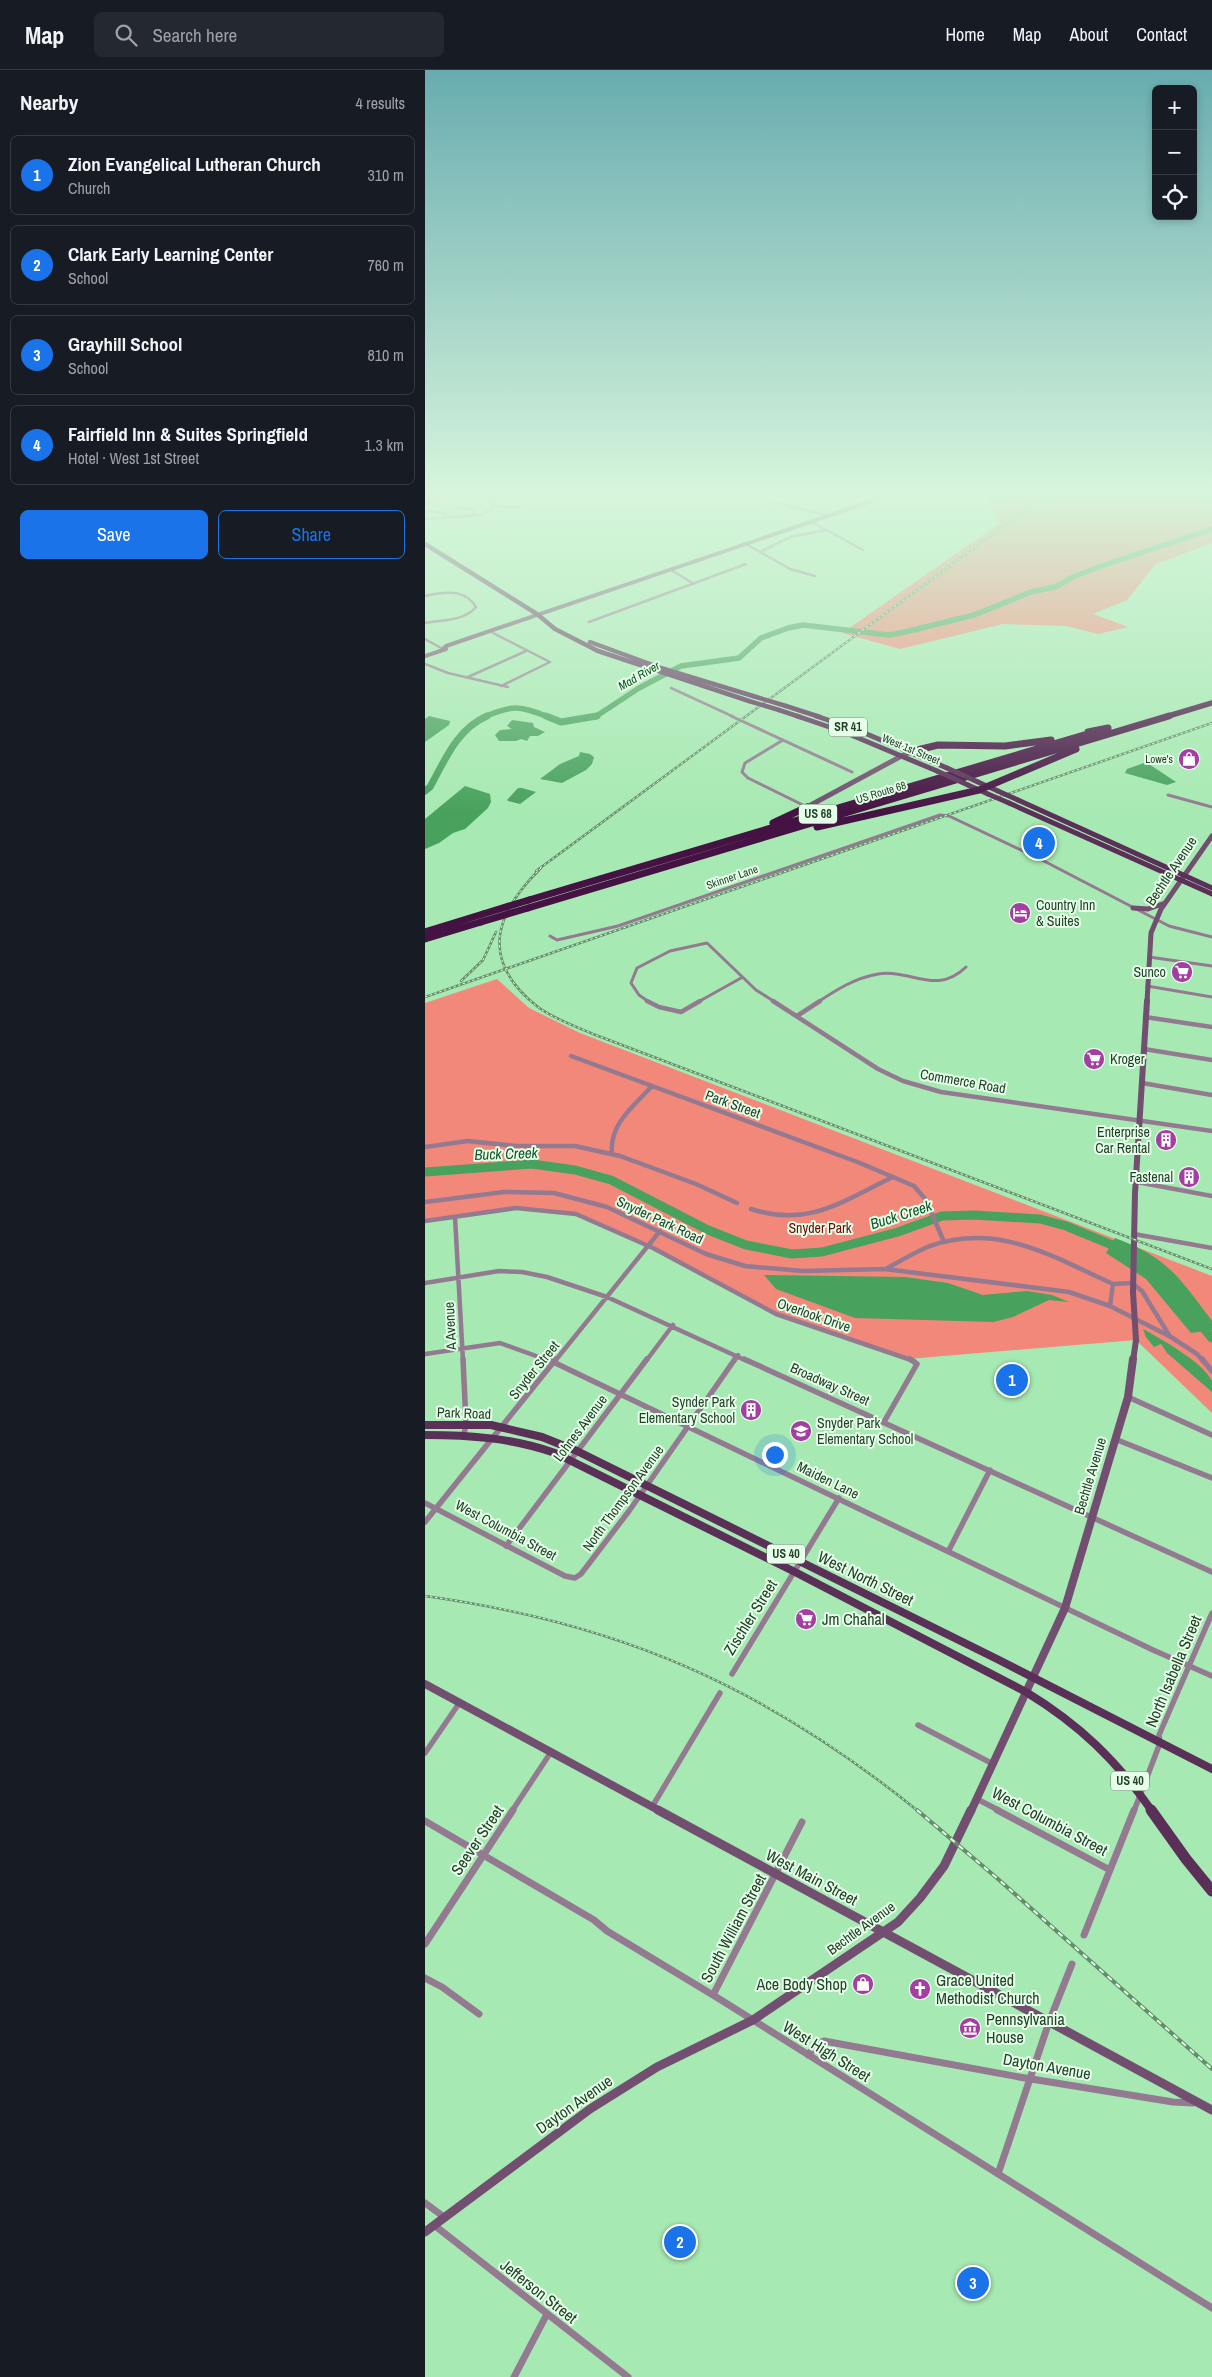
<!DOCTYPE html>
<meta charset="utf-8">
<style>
body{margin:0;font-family:"Archivo Narrow",sans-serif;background:#242831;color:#f1f3f6}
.controls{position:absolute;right:15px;top:15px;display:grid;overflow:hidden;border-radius:8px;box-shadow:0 2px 8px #0003}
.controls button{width:45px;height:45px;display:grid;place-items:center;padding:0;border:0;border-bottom:1px solid #363941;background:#171b24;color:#f1f3f6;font:25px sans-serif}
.you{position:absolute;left:349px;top:1384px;width:18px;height:18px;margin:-12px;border:4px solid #fff;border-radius:50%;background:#1a73e8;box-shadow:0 0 0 8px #1a73e833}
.badge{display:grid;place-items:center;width:32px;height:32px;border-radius:50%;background:#1a73e8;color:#fff;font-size:16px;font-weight:700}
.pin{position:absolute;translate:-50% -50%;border:2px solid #fff;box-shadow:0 1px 5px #0006}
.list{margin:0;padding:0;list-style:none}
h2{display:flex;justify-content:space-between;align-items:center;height:65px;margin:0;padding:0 20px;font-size:21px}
h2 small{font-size:16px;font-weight:400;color:#9ea1a6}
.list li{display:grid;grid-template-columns:32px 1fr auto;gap:15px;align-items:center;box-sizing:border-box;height:80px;margin:0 10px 10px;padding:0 10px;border:1px solid #363941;border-radius:8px}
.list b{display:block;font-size:19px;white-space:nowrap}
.list p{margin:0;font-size:16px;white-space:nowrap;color:#9ea1a6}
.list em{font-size:16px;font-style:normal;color:#9ea1a6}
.actions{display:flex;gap:10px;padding:15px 20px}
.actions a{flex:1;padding:11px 0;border:1px solid #1a73e8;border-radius:8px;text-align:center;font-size:18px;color:#1a73e8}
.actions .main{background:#1a73e8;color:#fff}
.icon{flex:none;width:28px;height:28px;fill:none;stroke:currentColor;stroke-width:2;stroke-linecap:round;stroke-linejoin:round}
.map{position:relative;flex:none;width:787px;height:2307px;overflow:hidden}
header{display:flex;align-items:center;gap:30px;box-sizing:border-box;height:70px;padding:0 25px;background:#171b24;border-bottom:1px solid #363941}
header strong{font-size:24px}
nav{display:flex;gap:28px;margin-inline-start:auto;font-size:18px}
.search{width:350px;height:45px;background:#242831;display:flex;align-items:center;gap:12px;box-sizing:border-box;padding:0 18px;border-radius:8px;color:#9ea1a6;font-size:19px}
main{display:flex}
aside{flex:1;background:#171b24}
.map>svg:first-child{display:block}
</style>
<header>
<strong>Map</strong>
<div class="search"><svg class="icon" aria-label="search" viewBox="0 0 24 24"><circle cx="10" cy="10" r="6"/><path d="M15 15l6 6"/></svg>Search here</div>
<nav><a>Home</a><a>Map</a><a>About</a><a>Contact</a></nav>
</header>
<main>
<aside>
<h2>Nearby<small>4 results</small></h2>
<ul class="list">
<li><span class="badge">1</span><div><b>Zion Evangelical Lutheran Church</b><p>Church</p></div><em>310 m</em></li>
<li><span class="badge">2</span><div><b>Clark Early Learning Center</b><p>School</p></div><em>760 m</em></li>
<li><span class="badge">3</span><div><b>Grayhill School</b><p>School</p></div><em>810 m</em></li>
<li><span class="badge">4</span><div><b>Fairfield Inn &amp; Suites Springfield</b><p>Hotel · West 1st Street</p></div><em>1.3 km</em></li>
</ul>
<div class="actions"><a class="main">Save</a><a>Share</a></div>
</aside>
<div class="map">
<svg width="787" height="2307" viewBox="0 0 787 2307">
<rect width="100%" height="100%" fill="#a7e9b2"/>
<path fill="#f18879" d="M0,420H53L0,436Z
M563,420H787V473L731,494L702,530L668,544L703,557L673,564L641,556L578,554L475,579L417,563L575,453L561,429Z
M72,909L104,938L155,963L787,1206V1343L711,1270L483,1289L351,1244L224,1176L141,1142L102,1138L0,1151V933Z"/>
<path fill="#48a15d" d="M4,646L25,651L24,655L0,672V649Z
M87,650L108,653L109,657L120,662L113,666H105L102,671L96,669L91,671H74L70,665L75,660L87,659L82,656Z
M155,682L165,684L169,687L167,694L161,700L137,713L115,709L135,694L154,686Z
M719,693L724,694L751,712L742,715L700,703L702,699Z
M40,716L65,724L66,732L63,738L40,759L28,763L14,773L0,779V749Z
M93,718H97L111,722L95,734L83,731L82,730Z
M690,1168C742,1187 755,1208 787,1251V1260L766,1263L721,1209L681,1183Z
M339,1205L480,1207L523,1213L558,1225L602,1221L627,1225L644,1232L624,1230L588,1247L568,1252L430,1248L351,1219Z
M718,1259C736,1269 778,1292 787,1311C787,1314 787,1319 787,1322L742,1283L736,1274L729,1277L721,1267Z"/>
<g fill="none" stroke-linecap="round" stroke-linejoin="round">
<path stroke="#48a15d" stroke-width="5.5" d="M59,647C89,634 94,636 124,647
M170,647L214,618L256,596L314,588L336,568L363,558L378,555L464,565L480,562L549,545L606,522L630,517L650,506L679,495L787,459"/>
<path stroke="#48a15d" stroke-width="7" d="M121,646L136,652L172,646
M0,721L5,717C20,690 32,659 62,646"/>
<path stroke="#48a15d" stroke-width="9" d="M0,1102L107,1094L150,1100L186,1110L283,1160L321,1175L367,1184L397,1182L473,1162L517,1146L549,1145L615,1149L641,1156L697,1179
M774,1253L787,1268"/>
<path stroke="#937a91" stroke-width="2.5" d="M300,420L405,446
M126,423H131L130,420
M42,427L66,432
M116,432L126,423L116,422L122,425
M67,436L95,437
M32,438L49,440L50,442L47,445
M0,440L21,444L20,447
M0,449L55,445L67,439L66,432C80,421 100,421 117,422
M387,452L438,480
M321,474L365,499L390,506
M335,482L365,467L402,460
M246,500L269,514
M0,526C18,522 40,518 51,537C40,551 16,550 0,553
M164,552L321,494
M68,563L125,592L76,616
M0,569L18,579
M0,594L23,603L83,617
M43,607L101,581
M246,618L309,647"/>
<path stroke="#937a91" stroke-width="3" d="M306,646L427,702
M358,670L320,693L317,702L323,708L382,737
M743,725L787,737
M125,866L132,870L193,856L515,745L524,746L617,790L744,856L787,867
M724,887L787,896
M722,916L787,927
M224,932L214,925L206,913L212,898L245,881L282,873L331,920L350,932
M273,932L316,908
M393,932C411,920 430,908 453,904C487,899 511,926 541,897"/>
<path stroke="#937a91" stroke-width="4.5" d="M222,931L234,937L256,942L275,931
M348,931L453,999L478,1011L516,1022L787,1061
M372,946L395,931
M720,947L787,957
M719,979L787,990
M146,986L435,1093L489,1116L501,1130L519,1172
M717,1013L787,1025
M0,1077L43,1071L91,1076H150L195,1086L271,1114L312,1133
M187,1084C184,1054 208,1037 227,1016
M712,1112L787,1126
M0,1132L79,1122L129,1123L182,1137L281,1184L320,1196L378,1201L460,1199L644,1222L685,1236L746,1267L772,1284L778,1291
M326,1139C384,1158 417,1131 468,1107
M30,1147L38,1291
M0,1151L91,1138L151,1144L228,1178L351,1244L489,1291
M709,1164L787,1178
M461,1199C475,1191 490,1182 505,1176C574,1152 628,1187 688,1214L685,1236
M0,1213L74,1201L97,1202L122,1207L182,1227L322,1291
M688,1214L707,1213L717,1221L744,1265
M0,1284L75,1273L125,1291
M130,1291L235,1161
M221,1291L248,1255
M309,1291L313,1285"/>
<path stroke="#937a91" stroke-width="5.5" d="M38,1289L41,1354L39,1364
M122,1289L728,1580L787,1606
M319,1289L787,1502
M777,1289L787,1301
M703,1327L787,1365
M459,1352L492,1294L485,1289
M690,1369L787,1408
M0,1433L140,1506L150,1508L156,1504L204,1441L310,1289
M0,1452L131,1289
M81,1476L222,1289
M524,1480L565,1400
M307,1604L414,1428
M493,1655L568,1694
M0,1683L35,1632
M552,1729L575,1741
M227,1737L295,1623
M87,1741L126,1682
M709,1741L735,1673L734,1665L787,1543"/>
<path stroke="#937a91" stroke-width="7" d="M572,1740L685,1800
M0,1751L169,1850L182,1861L288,1925L787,2238
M659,1865L709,1740
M0,1874L88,1740
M0,1908L17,1917L54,1944
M288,1925L377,1752
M383,1985L393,1973L399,1971L594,2007L748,2032L768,2033
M573,2104L624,1952L647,1894
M0,2133L19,2147
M9,2155L203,2307
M89,2307L122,2244"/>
<path stroke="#724e70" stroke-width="4" d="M18,579L21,576L444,432L468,420
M0,586L21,579"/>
<path stroke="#724e70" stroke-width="5" d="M382,737L484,682
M708,838L723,839L740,833
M722,932L726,863L736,839L787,766"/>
<path stroke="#724e70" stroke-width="6" d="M708,1222L710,1123L722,931
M708,1291L711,1270"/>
<path stroke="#724e70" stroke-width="8" d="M0,1614L235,1741
M546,1741L640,1538L703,1327L708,1289"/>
<path stroke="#724e70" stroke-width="9" d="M233,1740L787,2040
M0,2162L165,2039L232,1997L328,1950L473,1852L495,1828L519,1796L546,1740"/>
<path stroke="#5a2f58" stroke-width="4.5" d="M0,474L112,544L130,559L173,581L324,631
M165,572L236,598L328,626
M361,636L395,647
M354,640L375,647"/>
<path stroke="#5a2f58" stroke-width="5" d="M372,646L419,662L512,701
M391,646L430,659L522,698
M553,712L573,721
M543,715L563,724
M593,730L787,818
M584,733L787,824"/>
<path stroke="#5a2f58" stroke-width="8" d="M0,1355H66L117,1367L152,1381L572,1589L787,1699
M0,1365C45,1365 87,1368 130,1383L370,1502L601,1622C655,1655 691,1690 727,1741"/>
<path stroke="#5a2f58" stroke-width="11" d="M726,1740L761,1789L787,1821"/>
<path stroke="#451343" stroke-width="5.5" d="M740,647L787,633"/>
<path stroke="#451343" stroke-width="7" d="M663,662L683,658
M484,682L513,675L580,676L626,670
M348,753L382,737
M392,757L554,720L651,679
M104,830L669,662
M103,838L744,646
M0,862L58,844
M0,869L56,852"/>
<g stroke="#628f6a" stroke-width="2.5">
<path id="rail-far1" d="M116,798C69,844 54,891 113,937C129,949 150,956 168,964L787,1199
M111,801L628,420
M36,911L58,890L71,862
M0,927L787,653
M0,1526C195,1553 340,1617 493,1741"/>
</g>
<g stroke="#628f6a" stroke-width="4">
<path id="rail" d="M492,1740L573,1809L787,1999"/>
</g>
<use href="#rail-far1" stroke="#e5ffe8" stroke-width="1" stroke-dasharray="2.5" stroke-linecap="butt"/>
<use href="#rail" stroke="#e5ffe8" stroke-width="2" stroke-dasharray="5.5" stroke-linecap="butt"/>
<path stroke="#724e70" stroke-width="6" d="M708,1222L711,1270"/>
<path stroke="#5a2f58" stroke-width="4.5" d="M328,626L361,636
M324,631L354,640"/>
<path stroke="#5a2f58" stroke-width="5" d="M522,698L553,712
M512,701L543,715
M573,721L593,730
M563,724L584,733"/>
<path stroke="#451343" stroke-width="7" d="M58,844L104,830
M56,852L103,838"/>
</g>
<linearGradient id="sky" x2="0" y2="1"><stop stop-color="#68acb0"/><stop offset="0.57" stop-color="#d7f5dc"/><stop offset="1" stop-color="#d7f5dc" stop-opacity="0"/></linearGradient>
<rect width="787" height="743" fill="url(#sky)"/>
<defs>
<g id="shop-disc" transform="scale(1.125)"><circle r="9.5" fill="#a53ea2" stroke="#e5ffe8"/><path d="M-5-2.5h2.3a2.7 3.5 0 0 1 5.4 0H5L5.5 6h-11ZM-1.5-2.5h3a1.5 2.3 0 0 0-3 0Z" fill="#fff"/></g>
<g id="hotel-disc" transform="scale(1.125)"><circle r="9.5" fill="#a53ea2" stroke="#e5ffe8"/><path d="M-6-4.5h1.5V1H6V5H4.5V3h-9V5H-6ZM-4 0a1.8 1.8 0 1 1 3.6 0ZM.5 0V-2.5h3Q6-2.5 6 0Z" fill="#fff"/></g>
<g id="supermarket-disc" transform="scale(1.125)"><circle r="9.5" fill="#a53ea2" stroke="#e5ffe8"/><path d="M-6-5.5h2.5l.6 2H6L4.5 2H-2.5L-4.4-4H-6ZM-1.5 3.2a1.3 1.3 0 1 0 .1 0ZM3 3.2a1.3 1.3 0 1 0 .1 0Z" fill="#fff"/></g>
<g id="building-disc" transform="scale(1.125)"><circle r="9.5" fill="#a53ea2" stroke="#e5ffe8"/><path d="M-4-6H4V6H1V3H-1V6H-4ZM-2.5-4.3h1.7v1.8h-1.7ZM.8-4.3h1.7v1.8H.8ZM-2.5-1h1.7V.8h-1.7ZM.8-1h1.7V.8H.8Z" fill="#fff"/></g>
<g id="school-disc" transform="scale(1.125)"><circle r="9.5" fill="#a53ea2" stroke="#e5ffe8"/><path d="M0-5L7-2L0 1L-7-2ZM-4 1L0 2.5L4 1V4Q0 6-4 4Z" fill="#fff"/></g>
<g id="church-disc" transform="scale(1.125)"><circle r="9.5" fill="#a53ea2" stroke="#e5ffe8"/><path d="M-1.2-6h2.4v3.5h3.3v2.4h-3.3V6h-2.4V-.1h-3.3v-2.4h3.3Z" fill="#fff"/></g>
<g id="museum-disc" transform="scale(1.125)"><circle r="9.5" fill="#a53ea2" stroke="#e5ffe8"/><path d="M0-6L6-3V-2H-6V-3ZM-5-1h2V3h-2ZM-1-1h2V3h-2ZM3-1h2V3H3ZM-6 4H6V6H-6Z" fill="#fff"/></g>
</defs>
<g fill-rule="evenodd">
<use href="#shop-disc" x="764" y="689"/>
<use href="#hotel-disc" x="595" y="843"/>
<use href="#supermarket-disc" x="757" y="902"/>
<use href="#supermarket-disc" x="669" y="989"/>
<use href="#building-disc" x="741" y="1070"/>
<use href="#building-disc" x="764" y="1107"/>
<use href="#building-disc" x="326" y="1340"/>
<use href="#school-disc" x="376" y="1361"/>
<use href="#supermarket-disc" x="381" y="1549"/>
<use href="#shop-disc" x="438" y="1914"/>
<use href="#church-disc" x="495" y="1919"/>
<use href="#museum-disc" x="545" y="1958"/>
</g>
<g text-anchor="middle" stroke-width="4" stroke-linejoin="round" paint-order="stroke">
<g font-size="11" fill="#25402a" stroke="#e5ffe8">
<text transform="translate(486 679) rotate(23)" y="4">West 1st Street</text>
<text transform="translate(456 722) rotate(-17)" y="4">US Route 68</text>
<text transform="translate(307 807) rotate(-19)" y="4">Skinner Lane</text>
</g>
<g font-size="11" fill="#25402a" stroke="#e5ffe8" text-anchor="end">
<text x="748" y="693">Lowe's</text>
</g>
<g font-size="12" font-style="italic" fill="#145427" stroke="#e5ffe8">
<text transform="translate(214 606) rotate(-30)" y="4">Mad River</text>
</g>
<g fill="#e5ffe8" stroke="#5f7963" stroke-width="1">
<rect x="404" y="647.5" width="38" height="19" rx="4"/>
<rect x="374" y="734.5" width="38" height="19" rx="4"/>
<rect x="342" y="1474.5" width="38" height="19" rx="4"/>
<rect x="686" y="1701.5" width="38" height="19" rx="4"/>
</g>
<g font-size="12" font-weight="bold" fill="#25402a">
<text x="423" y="661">SR 41</text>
<text x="393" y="748">US 68</text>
<text x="361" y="1488">US 40</text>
<text x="705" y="1715">US 40</text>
</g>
<g font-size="14" fill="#25402a" stroke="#e5ffe8">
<text transform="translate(746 801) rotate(-56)" y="5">Bechtle Avenue</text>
<text transform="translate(538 1011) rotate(10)" y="5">Commerce Road</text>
<text transform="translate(308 1034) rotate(20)" y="5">Park Street</text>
<text transform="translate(235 1150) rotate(25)" y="5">Snyder Park Road</text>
<text transform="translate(389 1245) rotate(19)" y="5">Overlook Drive</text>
<text transform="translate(25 1256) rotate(-93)" y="5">A Avenue</text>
<text transform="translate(109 1300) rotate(-51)" y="5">Snyder Street</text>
<text transform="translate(405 1314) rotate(24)" y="5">Broadway Street</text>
<text transform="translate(39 1343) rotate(2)" y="5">Park Road</text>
<text transform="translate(155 1358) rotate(-53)" y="5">Lohnes Avenue</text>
<text transform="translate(665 1406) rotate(-73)" y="5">Bechtle Avenue</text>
<text transform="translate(403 1410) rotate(26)" y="5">Maiden Lane</text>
<text transform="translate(198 1428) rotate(-54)" y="5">North Thompson Avenue</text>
<text transform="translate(81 1460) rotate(28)" y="5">West Columbia Street</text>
<text transform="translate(436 1858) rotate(-36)" y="5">Bechtle Avenue</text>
</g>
<g font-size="14" fill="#25402a" stroke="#e5ffe8" text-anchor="end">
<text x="611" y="840" text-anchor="start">Country Inn<tspan x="611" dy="16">&amp; Suites</tspan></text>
<text x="741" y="907">Sunco</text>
<text x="685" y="994" text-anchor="start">Kroger</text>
<text x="725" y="1067">Enterprise<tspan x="725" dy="16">Car Rental</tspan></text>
<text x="748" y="1112">Fastenal</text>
<text x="310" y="1337">Synder Park<tspan x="310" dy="16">Elementary School</tspan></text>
<text x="392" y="1358" text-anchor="start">Snyder Park<tspan x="392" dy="16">Elementary School</tspan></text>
</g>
<g font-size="14" fill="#6b0905" stroke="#e5ffe8">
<text x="395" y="1163">Snyder Park</text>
</g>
<g font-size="15" font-style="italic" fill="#145427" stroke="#e5ffe8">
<text transform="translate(81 1084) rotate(-2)" y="5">Buck Creek</text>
<text transform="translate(476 1145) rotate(-18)" y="5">Buck Creek</text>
</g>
<g font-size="16" fill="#25402a" stroke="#e5ffe8">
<text transform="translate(441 1508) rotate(26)" y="6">West North Street</text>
<text transform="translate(325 1547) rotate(-58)" y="6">Zischler Street</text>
<text transform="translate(748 1601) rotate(-67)" y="6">North Isabella Street</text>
<text transform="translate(625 1751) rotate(28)" y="6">West Columbia Street</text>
<text transform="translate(52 1770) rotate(-56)" y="6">Seever Street</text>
<text transform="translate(387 1807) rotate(28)" y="6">West Main Street</text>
<text transform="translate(308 1858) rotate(-62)" y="6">South William Street</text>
<text transform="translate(402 1981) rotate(32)" y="6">West High Street</text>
<text transform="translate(622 1996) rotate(10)" y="6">Dayton Avenue</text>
<text transform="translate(149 2034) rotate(-35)" y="6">Dayton Avenue</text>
<text transform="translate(114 2221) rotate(38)" y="6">Jefferson Street</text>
</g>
<g font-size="16" fill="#25402a" stroke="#e5ffe8" text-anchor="start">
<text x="397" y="1555">Jm Chahal</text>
<text x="511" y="1916">Grace United<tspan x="511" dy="18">Methodist Church</tspan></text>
<text x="422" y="1920" text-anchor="end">Ace Body Shop</text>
<text x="561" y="1955">Pennsylvania<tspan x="561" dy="18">House</tspan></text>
</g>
</g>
</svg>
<div class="controls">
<button>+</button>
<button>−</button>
<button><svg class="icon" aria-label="locate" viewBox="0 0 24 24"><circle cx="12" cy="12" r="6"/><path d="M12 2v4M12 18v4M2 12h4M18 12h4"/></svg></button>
</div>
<div class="you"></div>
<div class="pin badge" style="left:587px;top:1310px">1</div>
<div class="pin badge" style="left:255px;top:2172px">2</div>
<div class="pin badge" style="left:548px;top:2213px">3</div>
<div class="pin badge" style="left:614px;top:773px">4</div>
</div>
</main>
